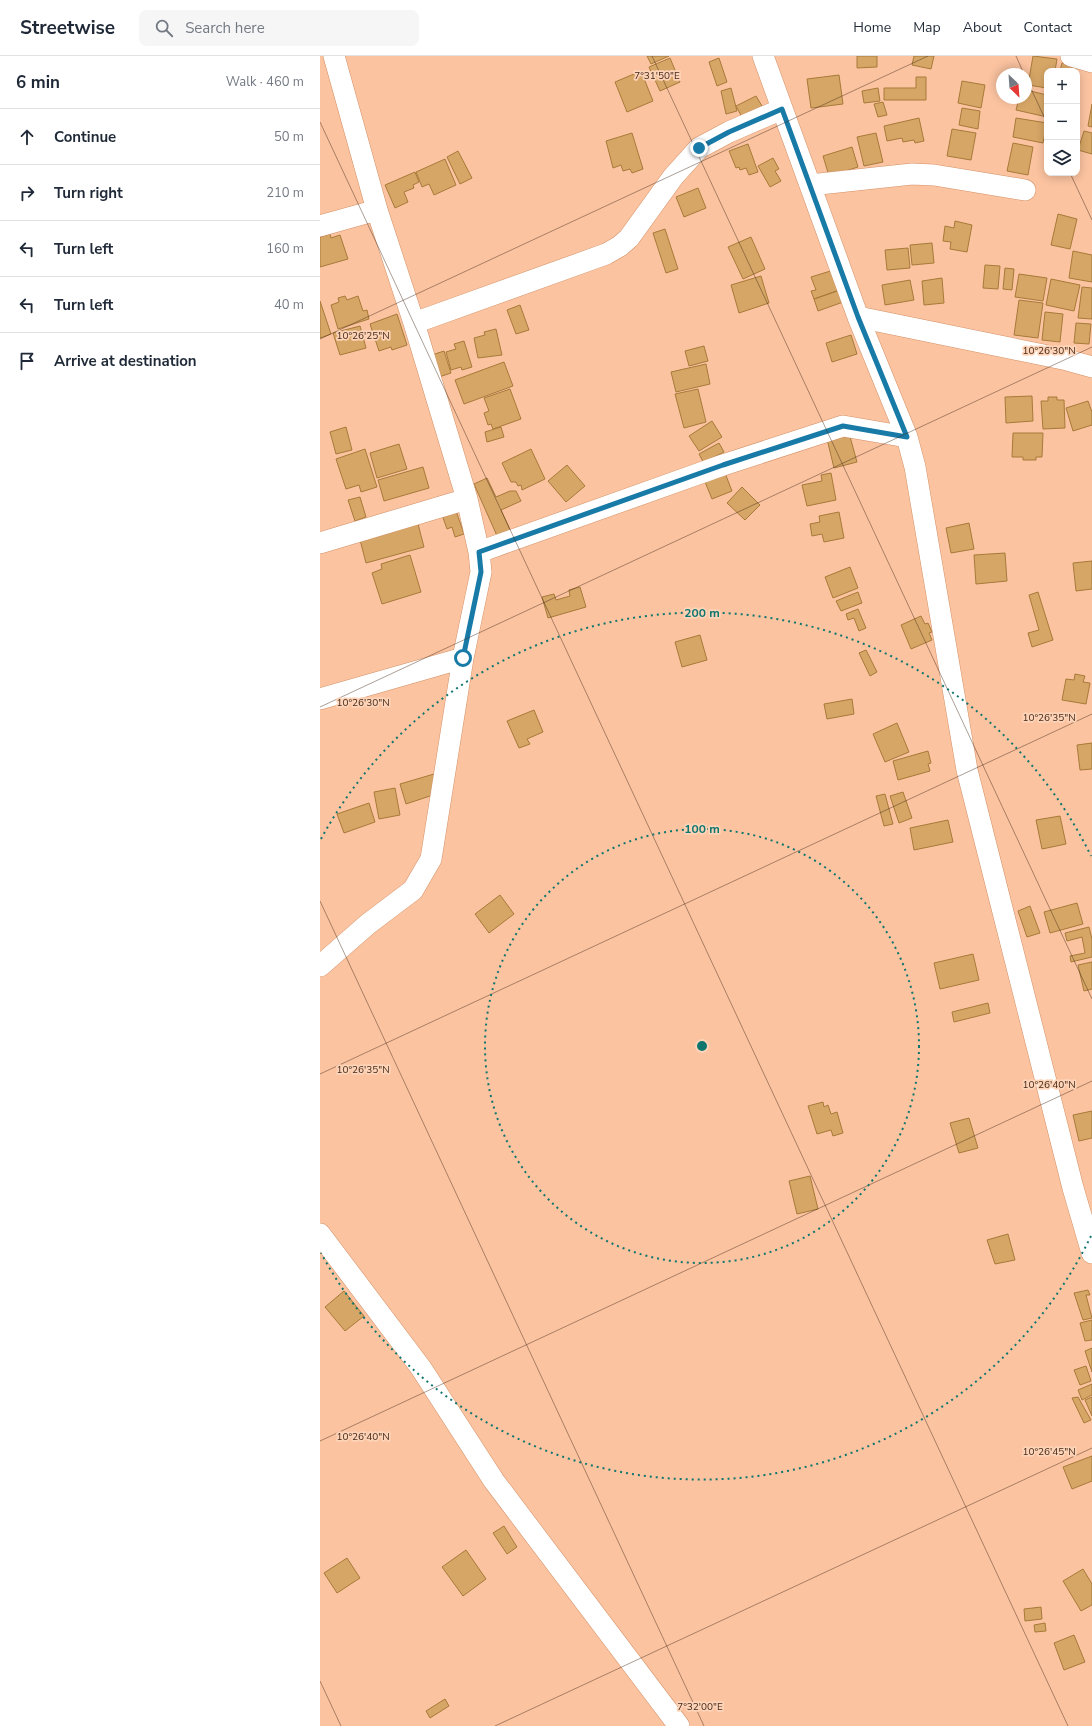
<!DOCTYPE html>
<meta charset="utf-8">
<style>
body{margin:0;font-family:"Nunito Sans",sans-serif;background:#f6f6f7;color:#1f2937}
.controls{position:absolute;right:12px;top:12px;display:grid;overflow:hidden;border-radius:8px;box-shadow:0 2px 10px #0003}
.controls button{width:36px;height:36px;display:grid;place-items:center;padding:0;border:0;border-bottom:1px solid #e0e1e3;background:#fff;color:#1f2937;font:20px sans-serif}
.compass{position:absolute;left:676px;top:12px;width:36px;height:36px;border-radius:50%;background:#fff;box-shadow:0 2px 10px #0003;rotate:155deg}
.stop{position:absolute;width:12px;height:12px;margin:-9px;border:3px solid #187ba7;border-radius:50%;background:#fff}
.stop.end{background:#187ba7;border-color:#fff;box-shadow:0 1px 4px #0008}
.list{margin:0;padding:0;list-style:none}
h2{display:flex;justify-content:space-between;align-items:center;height:52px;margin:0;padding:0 16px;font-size:17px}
h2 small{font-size:13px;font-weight:400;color:#747a83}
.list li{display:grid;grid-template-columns:26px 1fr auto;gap:12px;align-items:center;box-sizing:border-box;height:56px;padding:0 16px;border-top:1px solid #e0e1e3}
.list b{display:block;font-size:15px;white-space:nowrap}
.list em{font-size:13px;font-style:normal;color:#747a83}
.icon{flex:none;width:22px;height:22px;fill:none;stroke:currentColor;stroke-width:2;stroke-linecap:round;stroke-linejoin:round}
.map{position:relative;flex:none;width:772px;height:1670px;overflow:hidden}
header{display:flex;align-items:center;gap:24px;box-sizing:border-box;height:56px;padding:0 20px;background:#fff;border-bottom:1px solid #e0e1e3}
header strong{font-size:19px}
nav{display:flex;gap:22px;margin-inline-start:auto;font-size:14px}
.search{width:280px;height:36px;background:#f6f6f7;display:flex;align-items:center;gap:10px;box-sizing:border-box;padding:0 14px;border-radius:8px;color:#747a83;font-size:15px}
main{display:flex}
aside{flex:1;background:#fff}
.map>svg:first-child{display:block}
</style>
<header>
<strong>Streetwise</strong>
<div class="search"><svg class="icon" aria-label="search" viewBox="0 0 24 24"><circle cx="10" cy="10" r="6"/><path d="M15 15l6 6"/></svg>Search here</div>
<nav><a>Home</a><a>Map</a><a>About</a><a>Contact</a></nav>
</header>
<main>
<aside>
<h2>6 min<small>Walk · 460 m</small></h2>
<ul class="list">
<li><svg class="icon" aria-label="ahead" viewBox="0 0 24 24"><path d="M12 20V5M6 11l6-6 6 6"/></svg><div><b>Continue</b></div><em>50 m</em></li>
<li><svg class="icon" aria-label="right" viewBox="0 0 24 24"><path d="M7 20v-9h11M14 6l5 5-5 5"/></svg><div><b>Turn right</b></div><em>210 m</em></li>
<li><svg class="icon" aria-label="left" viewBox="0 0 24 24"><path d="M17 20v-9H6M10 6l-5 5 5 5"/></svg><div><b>Turn left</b></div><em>160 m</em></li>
<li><svg class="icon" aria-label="left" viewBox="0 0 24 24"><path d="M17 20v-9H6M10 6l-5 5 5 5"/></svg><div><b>Turn left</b></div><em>40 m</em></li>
<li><svg class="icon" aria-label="arrive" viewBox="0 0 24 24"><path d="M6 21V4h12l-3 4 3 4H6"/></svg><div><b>Arrive at destination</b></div></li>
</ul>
</aside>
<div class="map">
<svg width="772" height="1670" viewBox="0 0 772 1670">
<rect width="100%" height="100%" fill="#fbc3a0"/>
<path fill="#d6a666" stroke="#a77a39" d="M327,0H349L331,8Z
M537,0H557V11L537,12Z
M594,0H614L611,13L592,9Z
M713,0L737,3L735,15H727V32L708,29Z
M350,2L360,26L340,35L329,11Z
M399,2L407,26L397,30L389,6Z
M742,7L757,9L756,15H740Z
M321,15L333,45L307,56L295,26Z
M519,19L523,48L491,52L487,23Z
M596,21H606V44H564V32H596Z
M642,25L665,29L661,52L638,47Z
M411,32L417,55L406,58L401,35Z
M558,32L560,45L544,47L542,35Z
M706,34L727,39V61L696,54L699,42H706Z
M436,40L442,50L422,61L416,50Z
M563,46L567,59L558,61L554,48Z
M772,48V71L768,70Z
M642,52L660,55L658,73L639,69Z
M599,62L604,85L595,87L594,84L583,86L582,82L567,85L564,70Z
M696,62L727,67L723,87L693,81Z
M632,73L656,77L651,104L627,100Z
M764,75L772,77V98L758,94Z
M312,77L323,113L312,117L310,113L303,115L301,109L293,112L286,85Z
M556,77L563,106L544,110L537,81Z
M693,87L713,91L708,119L687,115Z
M428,88L438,116L429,119L426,112L420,114L419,111L416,112L409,95Z
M532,91L538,111L509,120L503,100Z
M138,95L152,122L140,128L127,101Z
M453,102L459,113L455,115L461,125L450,131L438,110Z
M125,103L136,129L114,139L109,128L102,131L96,116Z
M95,116L99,126L93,129L94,132L84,136L88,146L75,152L65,129Z
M378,132L386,152L364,161L356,141Z
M738,158L757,163L750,193L731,189Z
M635,165L652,169L647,196L630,193L631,186L623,185L625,170L634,172Z
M345,173L358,213L346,217L333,177Z
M10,178L11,182L20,179L28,203L0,211V181Z
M431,181L445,213L423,223L408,191Z
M612,187L614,207L592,209L590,189Z
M588,192L590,212L567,214L565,194Z
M753,195L772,199V226L749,222Z
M665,209L680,210L678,233L663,232Z
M685,212L694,213L692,234L683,233Z
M517,213L523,233L494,243L491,235L496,234L491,221Z
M699,218L727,222L723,245L695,241Z
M441,220L449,247L419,257L411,229Z
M622,222L624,247L604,249L602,225Z
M731,223L760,229L754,255L726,249Z
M590,224L594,244L565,249L562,229Z
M762,231L772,232V263L758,262Z
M522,233L526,245L498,255L494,243Z
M25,240L27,244L38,240L43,255L47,254L49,263L18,273L11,249L19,246L18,242Z
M699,244L723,247L718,282L694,279Z
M0,245L11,278L0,282Z
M200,249L209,274L196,278L187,254Z
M725,256L743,258L740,286L722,284Z
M77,258L87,289L72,294L71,291L59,295L50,268Z
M756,267L771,268L769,288L754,287Z
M40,270L46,292L20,299L13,277Z
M176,273L182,299L158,302L154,282L165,279L164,276Z
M531,279L537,298L512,306L506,287Z
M144,285L152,311L142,314L141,311L131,314L126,296L136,293L134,288Z
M384,290L388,305L369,310L365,295Z
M124,295L131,317L119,321L112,299Z
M184,306L193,330L144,348L135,324Z
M386,308L390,328L356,336L351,316Z
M190,333L201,363L173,373L171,368L168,369L164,357L169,355L164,342Z
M378,333L386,366L364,372L355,338Z
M712,340L713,365L686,367L685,341Z
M728,341H737V344H744L745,372L723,373L721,345H728Z
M768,345L772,356V369L753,375L746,352Z
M392,365L402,381L379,395L369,380Z
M26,371L32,394L16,398L10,376Z
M181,371L184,381L167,386L165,376Z
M529,377L537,406L514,412L507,383Z
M693,377H723L722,401H716V404H703V401H692Z
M399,387L404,396L390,403L387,413L379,398Z
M79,388L87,413L57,422L50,397Z
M45,393L57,431L41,436L39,429L26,433L16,403Z
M211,393L225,423L202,434L201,429L198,430L196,426H191L182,407Z
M247,409L265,430L246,446L228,425Z
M103,411L109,432L64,445L58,424Z
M403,412L412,435L392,443L383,421Z
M511,417L516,444L487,450L482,429L502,425L501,419Z
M167,422L176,441L190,435H196L201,445L181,454L191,476L178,482L154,428Z
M422,431L440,449L425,464L407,447Z
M40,441L46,461L35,465L28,444Z
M135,452L144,478L135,481L132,471L127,473L121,456Z
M519,456L524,482L504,486L502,478L492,480L490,468L500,466L499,460Z
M97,464L104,491L46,507L39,480Z
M649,467L654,493L631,497L626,472Z
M685,497L687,525L656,528L654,499Z
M90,499L101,536L62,548L52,517L62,513L61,508Z
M772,505V533L756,535L753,507Z
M530,511L538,532L513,542L505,521Z
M260,531L266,551L228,562L222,541L234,538L236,544L250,540L249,534Z
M538,536L542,547L521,555L516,545Z
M718,536L733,584L712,591L708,577L719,574L709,539Z
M538,553L546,572L539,575L534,562L528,564L526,558Z
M601,560L605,568L608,567L612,576L609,577L612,584L591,593L581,569Z
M380,579L387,604L362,611L355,586Z
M546,594L557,616L550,620L539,597Z
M755,618L765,620L763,626L770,627L766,648L742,644L746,623L754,624Z
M532,643L534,658L507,663L504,648Z
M214,654L223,676L207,683L210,688L199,692L187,665Z
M577,667L589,696L565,706L553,678Z
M772,687V713L760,714L757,689Z
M608,695L611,707L608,708L610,715L578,724L573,705Z
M114,718L119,737L86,748L80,728Z
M75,732L80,759L59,763L54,736Z
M583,736L592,762L579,767L570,740Z
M565,738L573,768L564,770L556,740Z
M49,747L55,766L24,777L17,758Z
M740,760L746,788L722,793L716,764Z
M628,764L633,786L594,794L590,772Z
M180,839L194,858L169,877L155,858Z
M757,847L763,868L730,877L724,856Z
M710,850L720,877L707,881L698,855Z
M769,871L772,883V901L751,906L750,900L765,897L762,881L747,885L745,877Z
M653,898L659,924L620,933L614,907Z
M772,906V933L764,935L758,909Z
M668,947L670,957L634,966L632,956Z
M503,1046L504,1051L508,1049L511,1058L517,1056L523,1077L513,1080L511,1074L497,1078L488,1050Z
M772,1055V1082L759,1085L753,1059Z
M649,1062L658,1092L639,1097L630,1067Z
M490,1120L498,1153L477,1158L469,1125Z
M688,1178L695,1204L675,1208L667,1184Z
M768,1234L770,1239H766L772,1262L763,1264L754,1237Z
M24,1235L44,1260L25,1275L5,1251Z
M772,1264V1284L765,1285L760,1267Z
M772,1292V1316L765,1295Z
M766,1310L771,1325L760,1329L754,1314Z
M772,1328V1339L762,1344L758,1334Z
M758,1341L771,1364L764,1367L752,1342Z
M772,1341V1360L765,1344Z
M772,1400V1425L752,1433L743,1411Z
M184,1470L197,1491L187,1498L173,1477Z
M146,1494L166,1523L143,1540L122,1511Z
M27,1502L40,1522L17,1537L4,1517Z
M763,1513L772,1528V1549L761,1555L743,1525Z
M721,1551L722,1563L705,1565L704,1553Z
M725,1567L726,1575L715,1576L714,1569Z
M754,1579L765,1606L744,1614L734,1587Z
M125,1643L129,1650L110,1662L106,1655Z"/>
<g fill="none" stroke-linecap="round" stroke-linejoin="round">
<g stroke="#d39166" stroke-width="22">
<path id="minor" d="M443,0L538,261L587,381L595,411L647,714L753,1132L772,1197
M751,0L772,6
M490,129L592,118L614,119L705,134
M0,170L57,154
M538,261L743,303L772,311
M94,267L286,198L300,190L309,182L353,121L379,92L409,76L462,53
M0,487L147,443
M159,496L403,409L523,370L587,381
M0,643L143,602
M0,910L48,868L93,834L111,803L143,602L161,516L159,496L147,443L94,267L57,154L14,0
M0,1178L101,1312L174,1425L359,1670"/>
</g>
<use href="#minor" stroke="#fff" stroke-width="21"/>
</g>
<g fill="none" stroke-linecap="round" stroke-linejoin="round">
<path stroke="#187ba7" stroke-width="5" d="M143,602L161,516L159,496L403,409L523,370L587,381L538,261L462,53L409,76L379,92"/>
</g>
<path fill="none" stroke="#452a18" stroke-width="1" stroke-opacity="0.45" d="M332,0L772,943M696,0L704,18M706,22L727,67M0,66L748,1670M750,117L772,164M0,283L608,0M0,651L772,291M0,845L384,1670M0,1018L772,658M0,1385L772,1025M0,1625L21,1670M175,1670L772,1392"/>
<g fill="none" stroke="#0f766e" stroke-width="2" stroke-dasharray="2 4">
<circle cx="382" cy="990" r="217"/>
<path d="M771 1180A433 433 0 0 1 1 1197M1 783A433 433 0 0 1 771 800"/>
</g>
<g font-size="10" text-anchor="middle" fill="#452a18" stroke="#fed4b9" stroke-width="3.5" stroke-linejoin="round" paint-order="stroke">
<text x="337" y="23">7°31'50"E</text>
<text x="43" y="283">10°26'25"N</text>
<text x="729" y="298">10°26'30"N</text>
<text x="43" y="650">10°26'30"N</text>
<text x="729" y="665">10°26'35"N</text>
<text x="43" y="1017">10°26'35"N</text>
<text x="729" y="1032">10°26'40"N</text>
<text x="43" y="1384">10°26'40"N</text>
<text x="729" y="1399">10°26'45"N</text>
<text x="380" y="1654">7°32'00"E</text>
</g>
<circle cx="382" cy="990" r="6" fill="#0f766e" stroke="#fed4b9" stroke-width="2"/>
<g font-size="12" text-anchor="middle" font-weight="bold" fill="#0f766e" stroke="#fed4b9" stroke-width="3.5" stroke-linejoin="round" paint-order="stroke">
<text x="382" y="561">200 m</text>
<text x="382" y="777">100 m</text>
</g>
</svg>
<div class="controls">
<button>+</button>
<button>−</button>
<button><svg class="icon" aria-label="layers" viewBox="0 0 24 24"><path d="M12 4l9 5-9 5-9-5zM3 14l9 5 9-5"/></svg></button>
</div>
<svg class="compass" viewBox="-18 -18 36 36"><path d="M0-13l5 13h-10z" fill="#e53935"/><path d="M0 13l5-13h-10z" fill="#747a83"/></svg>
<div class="stop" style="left:143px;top:602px"></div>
<div class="stop end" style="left:379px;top:92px"></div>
</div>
</main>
